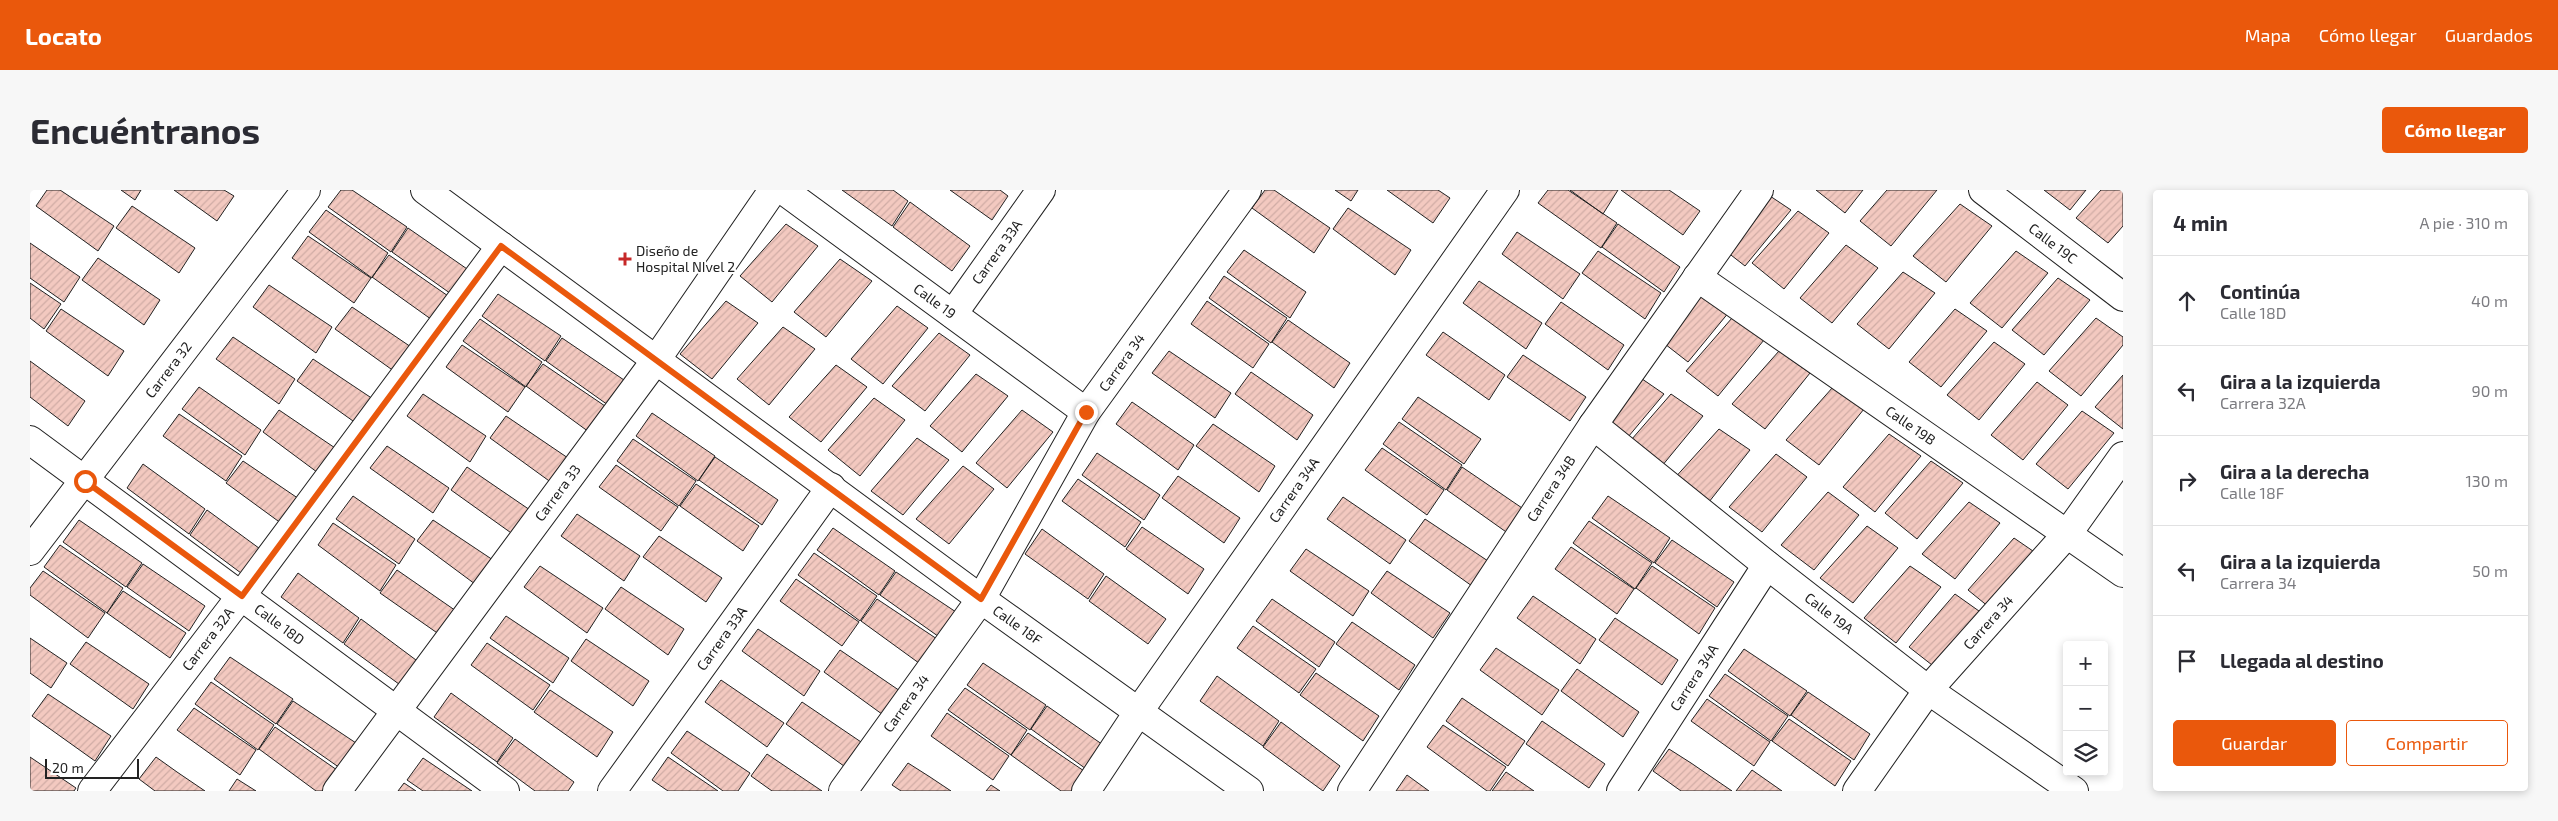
<!DOCTYPE html>
<html lang="es">
<meta charset="utf-8">
<style>
body{margin:0;font-family:"Exo 2",sans-serif;background:#f7f7f7;color:#2b2b33}
.controls{position:absolute;right:15px;bottom:15px;display:grid;overflow:hidden;border-radius:5px;box-shadow:0 2px 8px #0003}
.controls button{width:45px;height:45px;display:grid;place-items:center;padding:0;border:0;border-bottom:1px solid #e1e1e2;background:#fff;color:#2b2b33;font:25px sans-serif}
.scale{position:absolute;left:15px;bottom:12px;width:94px;box-sizing:border-box;padding-left:5px;border:2px solid #222;border-top:0;font-size:14px;line-height:18px;white-space:nowrap;color:#222;-webkit-text-stroke:4px #fff;paint-order:stroke}
.stop{position:absolute;width:15px;height:15px;margin:-11px;border:4px solid #ea580c;border-radius:50%;background:#fff}
.stop.end{background:#ea580c;border-color:#fff;box-shadow:0 1px 5px #0008}
.list{margin:0;padding:0;list-style:none}
h2{display:flex;justify-content:space-between;align-items:center;height:65px;margin:0;padding:0 20px;font-size:21px}
h2 small{font-size:16px;font-weight:400;color:#7c7c81}
.list li{display:grid;grid-template-columns:32px 1fr auto;gap:15px;align-items:center;box-sizing:border-box;height:90px;padding:0 20px;border-top:1px solid #e1e1e2}
.list b{display:block;font-size:19px;white-space:nowrap}
.list p{margin:0;font-size:16px;white-space:nowrap;color:#7c7c81}
.list em{font-size:16px;font-style:normal;color:#7c7c81}
.actions{display:flex;gap:10px;padding:15px 20px}
.actions a{flex:1;padding:11px 0;border:1px solid #ea580c;border-radius:5px;text-align:center;font-size:18px;color:#ea580c}
.actions .main{background:#ea580c;color:#fff}
.icon{flex:none;width:28px;height:28px;fill:none;stroke:currentColor;stroke-width:2;stroke-linecap:round;stroke-linejoin:round}
.map{position:relative;flex:none;width:2093px;height:601px;overflow:hidden;border-radius:5px}
header{display:flex;align-items:center;gap:30px;box-sizing:border-box;height:70px;padding:0 25px;background:#ea580c;color:#fff}
header strong{font-size:24px}
nav{display:flex;gap:28px;margin-inline-start:auto;font-size:18px}
.intro{display:flex;align-items:center;justify-content:space-between;box-sizing:border-box;height:120px;padding:0 30px}
h1{margin:0;font-size:35px}
.button{padding:12px 22px;border-radius:5px;background:#ea580c;color:#fff;font-size:18px;font-weight:700}
main{display:flex;gap:30px;padding:0 30px}
aside{flex:1;background:#fff;border-radius:5px;box-shadow:0 2px 8px #0003}
.map>svg:first-child{display:block}
</style>
<header>
<strong>Locato</strong>
<nav><a>Mapa</a><a>Cómo llegar</a><a>Guardados</a></nav>
</header>
<div class="intro"><h1>Encuéntranos</h1><a class="button">Cómo llegar</a></div>
<main>
<div class="map">
<svg width="2093" height="601" viewBox="0 0 2093 601">
<defs>
<pattern id="building-hatch" width="6" height="6" patternUnits="userSpaceOnUse" patternTransform="scale(1.25)"><rect width="6" height="6" fill="#f3c9c0"/><path d="M-1 1l2-2M0 6l6-6M5 7l2-2" fill="none" stroke="#d0aca5"/></pattern>
</defs>
<rect width="100%" height="100%" fill="#fff"/>
<path fill="url(#building-hatch)" stroke="#222" d="M17,0H30L84,36L68,61L6,16Z
M91,0H111L105,10Z
M144,0H194L204,6L187,31Z
M311,0H322L377,37L361,62L298,17Z
M812,0H863L878,11L862,36Z
M920,0H970L978,6L962,30Z
M1235,0H1244L1300,38L1284,63L1222,18Z
M1305,0H1328L1321,11Z
M1357,0H1408L1420,8L1403,33Z
M1518,0H1538L1587,33L1571,58L1508,13Z
M1540,0H1588L1573,24Z
M1591,0H1639L1670,21L1653,45Z
M1731,0L1761,20L1715,76L1683,51Z
M1786,0H1833L1815,23Z
M1857,0H1907L1861,56L1830,31Z
M2014,0H2056L2040,20Z
M2071,0H2093V36L2078,53L2046,28Z
M880,12L940,56L922,81L863,37Z
M1930,14L1962,36L1916,92L1883,66Z
M102,16L165,58L149,83L86,38Z
M1318,18L1381,60L1365,85L1303,39Z
M296,20L358,63L342,88L279,42Z
M1768,21L1799,43L1754,99L1722,73Z
M756,34L788,56L742,112L710,86Z
M1588,34L1650,77L1634,102L1572,57Z
M378,38L440,81L424,106L362,62Z
M1487,42L1550,84L1533,109L1472,64Z
M278,46L341,88L324,113L262,68Z
M0,53L50,87L34,112L0,88Z
M1816,55L1848,78L1802,133L1770,108Z
M1214,60L1276,102L1260,128L1197,82Z
M1568,61L1631,103L1615,129L1552,83Z
M1986,61L2018,83L1972,138L1940,113Z
M359,65L421,108L405,132L342,87Z
M68,68L130,110L114,135L52,90Z
M810,69L842,91L796,147L764,122Z
M1873,82L1905,103L1859,159L1827,134Z
M1194,86L1257,128L1241,153L1179,108Z
M2028,88L2060,110L2014,165L1982,140Z
M1449,91L1512,133L1496,159L1433,113Z
M0,93L31,114L14,139L0,128Z
M1672,94L1704,116L1658,172L1626,147Z
M239,95L302,137L286,163L223,117Z
M468,104L531,146L515,171L452,126Z
M696,111L728,133L682,189L650,164Z
M1177,111L1239,154L1223,178L1161,134Z
M1531,112L1594,155L1578,180L1515,134Z
M867,116L898,138L853,194L821,169Z
M322,117L384,159L368,184L305,139Z
M31,119L94,161L78,186L16,141Z
M1925,119L1957,141L1911,197L1879,172Z
M1702,128L1734,150L1688,206L1656,181Z
M2066,128L2093,147V155L2051,206L2019,181Z
M450,129L512,172L496,197L433,151Z
M1258,130L1320,173L1304,198L1242,152Z
M753,137L785,159L739,215L707,189Z
M1413,142L1475,185L1459,210L1396,165Z
M909,143L940,165L895,221L862,196Z
M203,147L265,189L249,214L186,169Z
M532,148L594,190L578,215L516,171Z
M1964,152L1995,174L1949,230L1917,205Z
M432,155L495,197L478,222L416,177Z
M1139,161L1201,203L1185,228L1122,183Z
M1749,161L1780,183L1735,239L1702,214Z
M1493,165L1556,207L1540,231L1477,187Z
M283,169L346,211L330,236L267,191Z
M0,171L55,211L38,236L0,207Z
M513,174L575,216L559,242L496,196Z
M806,175L837,197L791,252L759,227Z
M1221,182L1283,225L1267,250L1205,204Z
M1602,182L1634,204L1588,259L1556,234Z
M946,184L978,206L932,262L900,236Z
M2093,185V239L2065,217Z
M2007,192L2038,215L1993,270L1961,245Z
M169,197L231,240L215,265L152,219Z
M1803,197L1834,219L1789,275L1756,250Z
M393,204L456,246L440,272L377,226Z
M1641,204L1673,226L1627,282L1595,257Z
M1388,207L1451,249L1434,274L1372,229Z
M844,208L875,230L830,286L798,260Z
M1102,212L1164,255L1148,280L1086,234Z
M249,220L311,262L295,288L233,242Z
M992,220L1023,242L977,298L946,273Z
M2052,221L2084,243L2038,299L2006,274Z
M622,223L685,266L668,291L606,246Z
M149,224L212,266L196,291L133,246Z
M476,226L538,268L522,293L460,248Z
M1369,232L1432,275L1416,300L1353,254Z
M1183,234L1245,276L1229,302L1166,256Z
M1689,239L1720,260L1675,317L1642,291Z
M1859,244L1891,266L1845,322L1813,297Z
M887,248L919,270L873,325L841,301Z
M603,249L666,291L649,316L587,271Z
M357,256L419,298L403,323L340,278Z
M1352,258L1414,300L1397,325L1335,280Z
M1067,263L1130,305L1114,330L1052,285Z
M1746,264L1777,287L1732,342L1699,317Z
M685,267L748,310L732,335L669,290Z
M213,271L275,313L259,339L196,293Z
M1901,271L1933,293L1887,349L1855,323Z
M113,274L175,319L159,344L97,298Z
M586,275L648,317L631,341L569,297Z
M933,276L964,299L919,354L886,329Z
M437,277L500,320L484,345L421,300Z
M1432,277L1495,320L1479,344L1417,300Z
M1148,286L1210,328L1194,353L1132,308Z
M1048,289L1111,332L1095,357L1032,311Z
M666,294L729,336L713,361L650,316Z
M1798,302L1829,325L1784,380L1751,355Z
M323,306L385,349L369,374L306,329Z
M1578,306L1640,348L1624,373L1562,328Z
M1313,307L1376,350L1360,374L1297,329Z
M1939,312L1970,333L1925,389L1892,364Z
M177,320L237,364L219,389L160,345Z
M547,324L610,366L594,391L531,346Z
M1395,329L1458,371L1442,396L1379,351Z
M49,330L112,373L96,397L33,352Z
M403,330L466,372L449,397L387,351Z
M1559,331L1622,373L1605,399L1543,353Z
M303,333L366,375L350,401L288,355Z
M1837,336L1868,358L1823,413L1790,388Z
M1112,337L1174,379L1158,404L1096,359Z
M803,338L865,381L849,405L787,360Z
M1012,339L1074,384L1058,409L995,364Z
M629,346L692,388L676,412L613,367Z
M1984,348L2016,370L1970,426L1938,400Z
M1642,350L1704,392L1687,417L1625,373Z
M30,355L93,398L77,423L14,377Z
M1541,357L1604,399L1587,424L1525,379Z
M1276,359L1339,401L1323,426L1260,381Z
M784,363L847,406L830,431L768,385Z
M113,374L175,416L159,441L97,397Z
M510,376L573,418L557,443L494,397Z
M1622,376L1685,418L1669,444L1606,398Z
M1880,376L1911,397L1866,453L1834,428Z
M367,380L429,423L413,447L350,403Z
M13,381L75,423L58,448L0,405V398Z
M1357,381L1420,423L1403,448L1341,403Z
M866,382L929,424L912,449L850,405Z
M268,383L329,428L313,453L251,407Z
M1076,386L1136,429L1118,454L1059,411Z
M766,389L829,432L812,456L750,411Z
M591,397L654,439L638,465L575,419Z
M93,401L156,443L140,468L77,423Z
M1925,404L1956,426L1911,482L1879,457Z
M1503,406L1566,449L1550,474L1487,428Z
M847,409L910,451L893,476L831,431Z
M1242,409L1305,452L1289,477L1226,431Z
M476,426L539,468L523,493L460,448Z
M1585,428L1648,470L1632,495L1569,450Z
M331,429L390,473L373,497L314,454Z
M1322,432L1385,475L1369,500L1306,454Z
M1223,436L1286,479L1269,503L1207,458Z
M728,439L790,481L774,506L712,461Z
M0,448L37,473L21,498L0,483Z
M556,449L619,491L603,516L541,471Z
M56,452L119,494L103,519L40,474Z
M457,453L520,495L503,520L441,475Z
M1466,458L1529,500L1512,525L1450,480Z
M1714,459L1777,501L1760,526L1698,481Z
M810,460L873,503L856,527L794,482Z
M200,467L263,509L246,534L184,489Z
M953,473L1016,515L1000,540L937,495Z
M1547,479L1609,522L1593,547L1531,501Z
M1286,483L1349,526L1333,551L1270,505Z
M1695,484L1758,526L1741,551L1679,506Z
M1187,486L1249,531L1233,556L1170,511Z
M691,490L754,533L737,557L675,512Z
M181,492L244,535L228,560L165,514Z
M935,498L997,540L981,565L918,520Z
M520,500L583,542L567,567L504,522Z
M1778,502L1840,544L1824,570L1761,525Z
M421,503L483,548L467,572L404,527Z
M18,504L81,546L65,571L2,526Z
M1432,508L1495,551L1478,576L1416,531Z
M1677,509L1740,552L1724,576L1661,531Z
M263,511L326,553L310,578L247,534Z
M772,512L834,554L818,579L756,534Z
M1017,516L1079,559L1063,584L1001,539Z
M164,518L226,560L210,585L147,540Z
M917,523L979,566L963,590L901,546Z
M1759,529L1821,571L1805,596L1742,551Z
M1512,531L1575,574L1559,598L1496,554Z
M1251,532L1310,576L1293,601L1233,557Z
M1413,535L1476,577L1460,601H1457L1397,557Z
M245,537L307,580L293,601H286L229,559Z
M657,541L720,583L708,601H693L641,563Z
M998,543L1060,585L1050,601H1031L981,565Z
M485,549L544,592L538,601H505L467,573Z
M1639,559L1661,573L1702,601H1651L1623,581Z
M737,564L792,601H742L721,586Z
M0,567L46,598L44,601H0Z
M126,567L147,582L175,601H125L109,589Z
M638,567L688,601H638L622,590Z
M393,568L442,601H393L377,590Z
M878,573L900,587L921,601H871L862,595Z
M1722,580L1752,601H1706Z
M1476,582L1504,601H1462Z
M1377,585L1399,601H1366Z
M207,589L226,601H199Z
M374,593L386,601H368Z
M961,595L970,601H956Z"/>
<g fill="none" stroke-linecap="round" stroke-linejoin="round">
<g stroke="#222" stroke-width="30">
<g id="minor">
<path id="s1" d="M753,0L1056,222"/>
<path id="s2" d="M1953,0L2093,107"/>
<path id="s3" d="M1667,87L2093,383"/>
<path id="s4" d="M923,124L1011,0"/>
<path id="s5" d="M1563,235L1737,375L1898,500L2044,601"/>
<path id="s6" d="M0,250L475,601"/>
<path id="s7" d="M0,361L276,0"/>
<path id="s8" d="M62,601L211,406L471,56"/>
<path id="s9" d="M307,601L626,170L743,0"/>
<path id="s10" d="M582,601L801,297"/>
<path id="s11" d="M813,601L951,409L1056,222L1217,0"/>
<path id="s12" d="M1056,601L1109,521L1475,0"/>
<path id="s13" d="M1322,601L1563,235L1729,0"/>
<path id="s14" d="M1591,601L1737,375"/>
<path id="s15" d="M1827,601L1898,500L2038,343L2093,266"/>
</g>
</g>
<g stroke="#222" stroke-width="30">
<g id="tertiary">
<path id="s16" d="M395,0L951,409L1219,601"/>
</g>
</g>
<use href="#minor" stroke="#fff" stroke-width="28"/>
<use href="#tertiary" stroke="#fff" stroke-width="28"/>
</g>
<g fill="none" stroke-linecap="round" stroke-linejoin="round">
<path stroke="#ea580c" stroke-width="6" d="M55,291L212,406L471,56L951,409L1056,222"/>
</g>
<path fill="#c62828" stroke="#fff" stroke-width="2" d="M592.5 61.5h5v5h5v5h-5v5h-5v-5h-5v-5h5z"/>
<g text-anchor="middle" stroke-width="4" stroke-linejoin="round" paint-order="stroke">
<g font-size="14" fill="#222" stroke="#fff">
<text dy="5" stroke="none"><textPath href="#s2" startOffset="88">Calle 19C</textPath></text>
<text dy="5" stroke="none"><textPath href="#s4" startOffset="76">Carrera 33A</textPath></text>
<text dy="5" stroke="none"><textPath href="#s1" startOffset="188">Calle 19</textPath></text>
<text dy="5" stroke="none"><textPath href="#s11" startOffset="512">Carrera 34</textPath></text>
<text dy="5" stroke="none"><textPath href="#s7" startOffset="228">Carrera 32</textPath></text>
<text dy="5" stroke="none"><textPath href="#s3" startOffset="260">Calle 19B</textPath></text>
<text dy="5" stroke="none"><textPath href="#s13" startOffset="362">Carrera 34B</textPath></text>
<text dy="5" stroke="none"><textPath href="#s12" startOffset="366">Carrera 34A</textPath></text>
<text dy="5" stroke="none"><textPath href="#s9" startOffset="371">Carrera 33</textPath></text>
<text dy="5" stroke="none"><textPath href="#s5" startOffset="302">Calle 19A</textPath></text>
<text dy="5" stroke="none"><textPath href="#s15" startOffset="214">Carrera 34</textPath></text>
<text dy="5" stroke="none"><textPath href="#s6" startOffset="310">Calle 18D</textPath></text>
<text dy="5" stroke="none"><textPath href="#s16" startOffset="735">Calle 18F</textPath></text>
<text dy="5" stroke="none"><textPath href="#s10" startOffset="188">Carrera 33A</textPath></text>
<text dy="5" stroke="none"><textPath href="#s8" startOffset="191">Carrera 32A</textPath></text>
<text dy="5" stroke="none"><textPath href="#s14" startOffset="135">Carrera 34A</textPath></text>
<text dy="5" stroke="none"><textPath href="#s11" startOffset="108">Carrera 34</textPath></text>
</g>
<g font-size="14" fill="#222" stroke="#fff" text-anchor="start">
<text x="606" y="66">Diseño de<tspan x="606" dy="16">Hospital NIvel 2</tspan></text>
</g>
</g>
</svg>
<div class="controls">
<button>+</button>
<button>−</button>
<button><svg class="icon" aria-label="layers" viewBox="0 0 24 24"><path d="M12 4l9 5-9 5-9-5zM3 14l9 5 9-5"/></svg></button>
</div>
<div class="scale">20 m</div>
<div class="stop" style="left:55px;top:291px"></div>
<div class="stop end" style="left:1056px;top:222px"></div>
</div>
<aside>
<h2>4 min<small>A pie · 310 m</small></h2>
<ul class="list">
<li><svg class="icon" aria-label="ahead" viewBox="0 0 24 24"><path d="M12 20V5M6 11l6-6 6 6"/></svg><div><b>Continúa</b><p>Calle 18D</p></div><em>40 m</em></li>
<li><svg class="icon" aria-label="left" viewBox="0 0 24 24"><path d="M17 20v-9H6M10 6l-5 5 5 5"/></svg><div><b>Gira a la izquierda</b><p>Carrera 32A</p></div><em>90 m</em></li>
<li><svg class="icon" aria-label="right" viewBox="0 0 24 24"><path d="M7 20v-9h11M14 6l5 5-5 5"/></svg><div><b>Gira a la derecha</b><p>Calle 18F</p></div><em>130 m</em></li>
<li><svg class="icon" aria-label="left" viewBox="0 0 24 24"><path d="M17 20v-9H6M10 6l-5 5 5 5"/></svg><div><b>Gira a la izquierda</b><p>Carrera 34</p></div><em>50 m</em></li>
<li><svg class="icon" aria-label="arrive" viewBox="0 0 24 24"><path d="M6 21V4h12l-3 4 3 4H6"/></svg><div><b>Llegada al destino</b></div></li>
</ul>
<div class="actions"><a class="main">Guardar</a><a>Compartir</a></div>
</aside>
</main>
